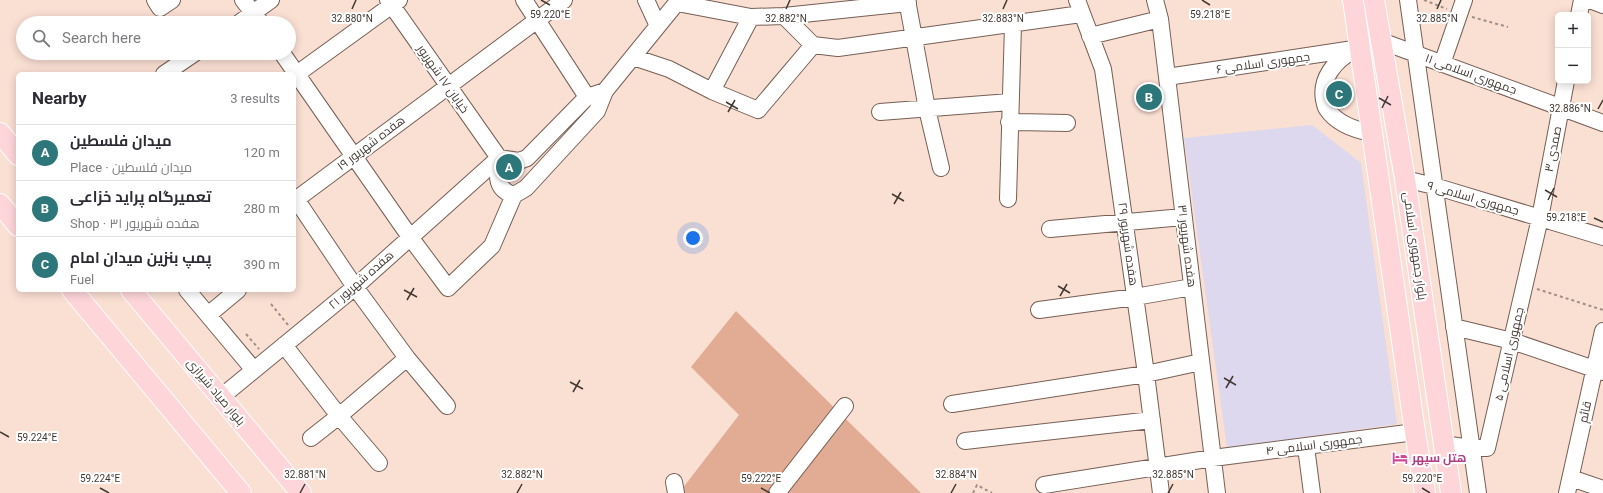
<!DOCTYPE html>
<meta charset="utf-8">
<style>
body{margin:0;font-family:Roboto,Cairo,sans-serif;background:#f2f2f3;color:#2b2b33}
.controls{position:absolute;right:12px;top:12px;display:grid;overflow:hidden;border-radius:6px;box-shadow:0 2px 10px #0003}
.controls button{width:36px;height:36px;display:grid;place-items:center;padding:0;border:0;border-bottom:1px solid #e1e1e2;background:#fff;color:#2b2b33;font:20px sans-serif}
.you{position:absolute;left:693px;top:238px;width:14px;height:14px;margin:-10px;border:3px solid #fff;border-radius:50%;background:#1a73e8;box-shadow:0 0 0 6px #1a73e833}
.badge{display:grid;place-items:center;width:26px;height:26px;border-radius:50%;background:#2d777a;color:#fff;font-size:13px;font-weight:700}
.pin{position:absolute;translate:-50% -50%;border:2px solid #fff;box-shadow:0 1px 4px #0006}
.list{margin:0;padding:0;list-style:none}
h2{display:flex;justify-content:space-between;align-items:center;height:52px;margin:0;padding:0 16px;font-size:17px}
h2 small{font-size:13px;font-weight:400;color:#7c7c81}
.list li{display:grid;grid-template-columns:26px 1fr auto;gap:12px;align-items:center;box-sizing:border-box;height:56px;padding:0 16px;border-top:1px solid #e1e1e2}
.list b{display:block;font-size:15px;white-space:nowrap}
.list p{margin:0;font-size:13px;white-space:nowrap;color:#7c7c81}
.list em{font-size:13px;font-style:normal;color:#7c7c81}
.icon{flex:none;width:22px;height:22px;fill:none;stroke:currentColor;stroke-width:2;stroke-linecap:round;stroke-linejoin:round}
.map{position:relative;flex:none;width:1603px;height:493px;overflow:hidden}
.search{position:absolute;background:#fff;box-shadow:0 2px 10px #0003;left:16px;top:16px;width:280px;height:44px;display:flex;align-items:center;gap:10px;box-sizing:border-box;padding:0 14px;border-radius:22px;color:#7c7c81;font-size:15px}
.panel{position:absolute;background:#fff;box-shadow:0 2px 10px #0003;left:16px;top:72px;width:280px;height:220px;border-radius:6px}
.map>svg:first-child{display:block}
</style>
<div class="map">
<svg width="1603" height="493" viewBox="0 0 1603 493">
<rect width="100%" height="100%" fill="#fadfd3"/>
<path fill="#ded8ee" d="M1312,125L1361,163L1397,424L1227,448L1184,138Z"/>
<path fill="#e2ab93" d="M736,311L921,493H679L739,415L691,367Z"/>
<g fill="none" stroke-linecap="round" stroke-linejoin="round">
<g stroke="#765f55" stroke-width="18">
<path id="minor" d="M155,0L160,8L172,0
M243,0L261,23
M524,0L587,97
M646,0L658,26
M907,0L927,109L941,168
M1077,0L1103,69L1146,374L1161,493
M1155,0L1160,19L1167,77L1217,493
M1408,0L1478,493
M1590,0L1603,5
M677,3L751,17L784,16L908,3
M1579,15L1582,0
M784,16L813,45L838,48L1081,14
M239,23L271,0
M1090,36L1160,19
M1381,41L1603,123
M1353,51C1335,60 1320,79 1324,100C1325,103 1325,107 1327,109C1337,124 1355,130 1372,133
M282,53L410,237L448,288L492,246L514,195
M633,57L669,69L712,91L758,110L813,45
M1442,64L1464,0
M164,74L195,53
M294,76L399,0
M1167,77L1360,48
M605,91L597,111L526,188L514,195C495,190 497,175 499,158L519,161L527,158L587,97Z
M605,91L679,0
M712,91L751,17
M880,112L1010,102
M1009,122L1067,123
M1405,179L1434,186L1603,237
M296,199L355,287L407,358L447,406
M1008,199L1013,25
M294,201L564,0
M1050,229L1183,217
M187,290L254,370
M1039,310L1135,297L1192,287
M208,315L238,290
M1454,327L1512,341L1603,372
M284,345L339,416L379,463
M220,398L355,287L499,158L388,0
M952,404L1146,374L1201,362
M311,438L339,416L407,358
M965,441L1152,420
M1443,444L1471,448H1487L1540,218L1566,81
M1306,447L1312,493
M1571,478L1603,489
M674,482L676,493
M1044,485L1213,458L1415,432
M777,493L845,406
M1567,493L1603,331"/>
</g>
<g stroke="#fff" stroke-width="22">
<path id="major" d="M1353,0L1415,432L1425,493
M1374,0L1405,179L1451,493
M0,133L18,155
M0,204L18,226
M72,290L241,493
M131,290L301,493"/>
</g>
<path stroke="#a18e85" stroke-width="2" stroke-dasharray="3 3" stroke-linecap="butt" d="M1424,0L1447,9
M1472,17L1508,27
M1537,289L1603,310
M271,304L288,325
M246,334L259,349
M973,493L977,485L992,493"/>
<use href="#minor" stroke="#fff" stroke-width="16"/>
<use href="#major" stroke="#fed6da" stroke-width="20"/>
</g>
<path fill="none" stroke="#423833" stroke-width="1.5" d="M541,0L550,5M1202,0L1210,5M352,9L356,0M786,9L790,0M1003,9L1007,0M1437,9L1441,0M1379,98L1391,105M726,102L738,109M1382,108L1388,96M1598,109L1603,100M728,112L735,100M1545,190L1557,197M892,194L904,201M1548,200L1554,188M894,204L901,192M1594,218L1603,222M1058,286L1070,293M404,290L417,297M1060,296L1067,284M407,300L414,288M1224,378L1236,385M570,382L583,389M1226,388L1233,376M573,392L580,380M0,432L9,437M100,488L109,493M761,488L770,493M1422,488L1430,493M300,493L305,484M517,493L522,484M951,493L956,484M1168,493L1173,484"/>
<defs>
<g id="hotel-bare" transform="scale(1.2)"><path d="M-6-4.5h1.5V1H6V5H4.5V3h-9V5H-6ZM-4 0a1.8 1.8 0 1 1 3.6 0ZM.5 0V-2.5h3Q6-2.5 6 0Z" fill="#d1479c" stroke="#fff" stroke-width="2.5" paint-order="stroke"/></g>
</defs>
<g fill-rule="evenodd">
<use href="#hotel-bare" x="1400" y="458"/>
</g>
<g text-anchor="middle" stroke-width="4" stroke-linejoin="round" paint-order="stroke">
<g font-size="12" fill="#423833" stroke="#fff">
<text transform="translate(1263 63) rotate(-8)" y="4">جمهوری اسلامی ۶</text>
<text transform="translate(1471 74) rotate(20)" y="4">جمهوری اسلامی ۱۱</text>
<text transform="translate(443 79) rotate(55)" y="4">خیابان ۱۷ شهریور</text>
<text transform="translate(371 143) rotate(-37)" y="4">هفده شهریور ۱۹</text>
<text transform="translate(1553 149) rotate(-79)" y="4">صمدی ۳</text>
<text transform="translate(1473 198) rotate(16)" y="4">جمهوری اسلامی ۹</text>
<text transform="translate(1128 244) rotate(82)" y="4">هفده شهریور ۲۹</text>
<text transform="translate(1187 246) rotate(83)" y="4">هفده شهریور ۳۱</text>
<text transform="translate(1415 246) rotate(82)" y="4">بلوار جمهوری اسلامی</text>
<text transform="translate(361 280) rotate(-41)" y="4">هفده شهریور ۲۱</text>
<text transform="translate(1509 354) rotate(-77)" y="4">جمهوری اسلامی ۵</text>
<text transform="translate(216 392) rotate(50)" y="4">بلوار صیاد شیرازی</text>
<text transform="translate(1585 412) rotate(-78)" y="4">قائم</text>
<text transform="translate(1314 445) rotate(-7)" y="4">جمهوری اسلامی ۴</text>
</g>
<g font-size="12" font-weight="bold" fill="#b23c85" stroke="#fff" text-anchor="start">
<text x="1412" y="462">هتل سپهر</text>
</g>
</g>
<g font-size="10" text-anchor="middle" fill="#423833" stroke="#fff" stroke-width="4" stroke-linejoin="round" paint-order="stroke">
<text x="550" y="18">59.220°E</text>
<text x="1210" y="18">59.218°E</text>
<text x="352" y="22">32.880°N</text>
<text x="786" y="22">32.882°N</text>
<text x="1003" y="22">32.883°N</text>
<text x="1437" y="22">32.885°N</text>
<text x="1570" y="112">32.886°N</text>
<text x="1566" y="221">59.218°E</text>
<text x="37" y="441">59.224°E</text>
<text x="305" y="478">32.881°N</text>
<text x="522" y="478">32.882°N</text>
<text x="956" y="478">32.884°N</text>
<text x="1173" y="478">32.885°N</text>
<text x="100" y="482">59.224°E</text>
<text x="761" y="482">59.222°E</text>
<text x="1422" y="482">59.220°E</text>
</g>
</svg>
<div class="controls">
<button>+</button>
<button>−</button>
</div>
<div class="you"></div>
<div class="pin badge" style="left:509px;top:167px">A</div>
<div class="pin badge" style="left:1149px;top:97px">B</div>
<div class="pin badge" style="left:1339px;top:94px">C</div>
<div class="search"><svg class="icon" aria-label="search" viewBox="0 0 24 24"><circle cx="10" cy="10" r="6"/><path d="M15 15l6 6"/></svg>Search here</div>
<section class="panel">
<h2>Nearby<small>3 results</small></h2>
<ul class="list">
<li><span class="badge">A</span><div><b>میدان فلسطین</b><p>Place · میدان فلسطین</p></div><em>120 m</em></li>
<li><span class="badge">B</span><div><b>تعمیرگاه پراید خزاعی</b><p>Shop · هفده شهریور ۳۱</p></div><em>280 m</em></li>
<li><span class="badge">C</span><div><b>پمپ بنزین میدان امام</b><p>Fuel</p></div><em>390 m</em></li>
</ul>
</section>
</div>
